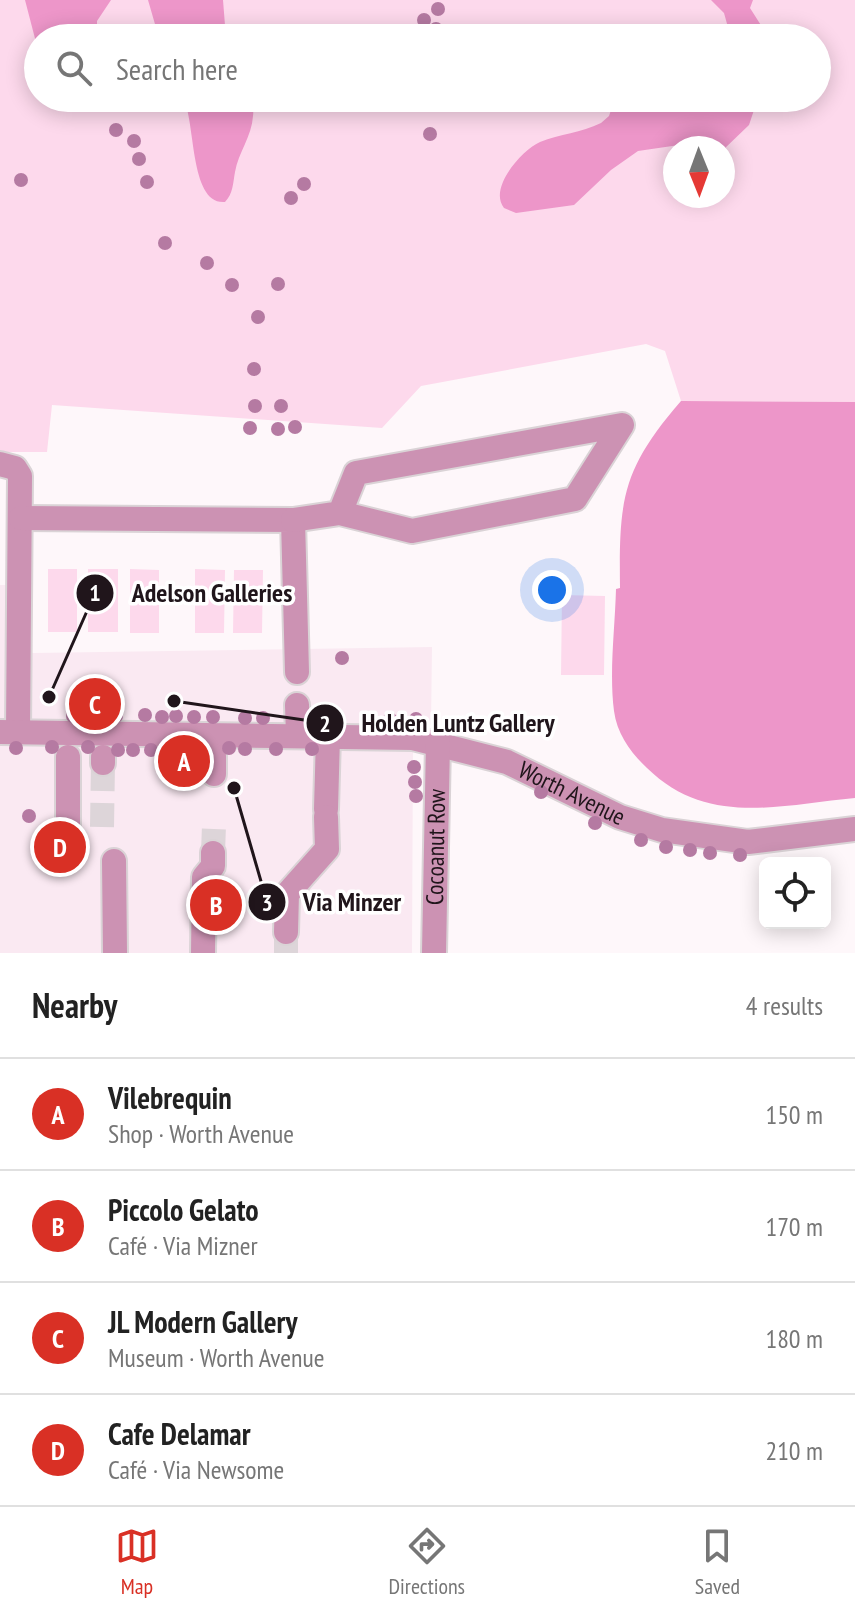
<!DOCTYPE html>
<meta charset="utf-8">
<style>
body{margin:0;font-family:"PT Sans Narrow",sans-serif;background:#f2f2f2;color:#222}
.controls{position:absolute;right:24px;bottom:24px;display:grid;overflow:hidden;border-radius:12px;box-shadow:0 4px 20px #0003}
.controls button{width:72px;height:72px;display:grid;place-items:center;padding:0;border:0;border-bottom:2px solid #e0e0e0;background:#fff;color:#222;font:40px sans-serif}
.compass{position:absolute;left:663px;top:136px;width:72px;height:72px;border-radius:50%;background:#fff;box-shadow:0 4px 20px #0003;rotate:179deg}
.you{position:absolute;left:552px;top:590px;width:28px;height:28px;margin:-20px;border:6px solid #fff;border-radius:50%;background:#1a73e8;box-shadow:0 0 0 12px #1a73e833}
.badge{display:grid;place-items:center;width:52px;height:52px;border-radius:50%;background:#d93025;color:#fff;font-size:26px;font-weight:700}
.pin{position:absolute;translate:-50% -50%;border:4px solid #fff;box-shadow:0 2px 8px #0006}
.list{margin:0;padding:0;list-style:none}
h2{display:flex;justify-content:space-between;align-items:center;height:104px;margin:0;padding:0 32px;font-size:34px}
h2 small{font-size:26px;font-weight:400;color:#767676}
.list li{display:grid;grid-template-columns:52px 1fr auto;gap:24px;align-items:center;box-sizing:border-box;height:112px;padding:0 32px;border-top:2px solid #e0e0e0}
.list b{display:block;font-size:30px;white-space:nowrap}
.list p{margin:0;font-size:26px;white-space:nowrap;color:#767676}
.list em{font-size:26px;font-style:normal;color:#767676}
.icon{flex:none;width:44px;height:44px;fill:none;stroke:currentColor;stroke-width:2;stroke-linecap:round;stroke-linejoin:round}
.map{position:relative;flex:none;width:855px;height:953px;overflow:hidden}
.search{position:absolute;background:#fff;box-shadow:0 4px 20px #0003;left:24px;right:24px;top:24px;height:88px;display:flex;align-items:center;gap:20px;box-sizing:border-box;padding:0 28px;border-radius:44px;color:#767676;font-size:30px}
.sheet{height:552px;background:#fff}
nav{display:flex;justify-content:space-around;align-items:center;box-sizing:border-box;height:112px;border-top:2px solid #e0e0e0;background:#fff;font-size:22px;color:#767676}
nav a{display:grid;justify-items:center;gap:4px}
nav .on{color:#d93025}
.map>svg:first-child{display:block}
</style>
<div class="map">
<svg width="855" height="953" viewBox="0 0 855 953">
<rect width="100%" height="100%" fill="#fef7fa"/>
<path fill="#fae9f2" d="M0,585H7L9,593L8,645L33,653L432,647L431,724L413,746L412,953H0Z"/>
<path fill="#fdd9ec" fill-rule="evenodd" d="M0,0H855V402L681,401L665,351L646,344L421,386L382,428L52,405L47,452H0ZM38,38H817V98H38ZM675,148H723V196H675Z
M48,569H77V632H48Z
M88,569H118V632H88Z
M130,569L159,570V633H130Z
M195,569L225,570L224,633H195Z
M234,570H263L262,633H233Z
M562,595L605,596L604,675H561Z
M205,743L210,754L144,753V749L200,748Z"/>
<path fill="#ed96c9" d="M25,0H111L97,21V38H38V50Z
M148,0H223L226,38H159Z
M711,0H753L750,8L769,38H724L729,31L724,13Z
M183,98H249C252,104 254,110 253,116C252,136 238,153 235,172C233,183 233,194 225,202C189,205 196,121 183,98Z
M615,98H752L755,107L749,125L723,150L679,145L638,151L611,170L574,205L516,213L504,208C488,188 522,150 540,142C560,134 581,133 601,123L609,116Z
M681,401L855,402V798C780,805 707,827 647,768C631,753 617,734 614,711C609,672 615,628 616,589L620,588C619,501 621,470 681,401Z"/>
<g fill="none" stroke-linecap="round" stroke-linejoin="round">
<path stroke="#ddd5d9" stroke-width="24" stroke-dasharray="24 12" stroke-linecap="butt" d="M102,827L103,763
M213,853L214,825
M286,953V932"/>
<g stroke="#dad3d6" stroke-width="28">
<g id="minor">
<path d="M0,464L15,468L20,476L18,732"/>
<path d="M21,518L293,520L297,672"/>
<path d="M293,520L340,513L412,531L575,499L622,425L356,473L340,513"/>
<path d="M297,705L298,735"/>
<path id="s1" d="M0,732L413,738L507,762L620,817L662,830L748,842L855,829"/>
<path d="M214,756V774"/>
<path d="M103,757V763"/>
<path d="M326,809L328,736"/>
<path d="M68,833V757"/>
<path d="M114,861L115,953"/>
<path d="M286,932L287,894L327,849L326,817"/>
<path d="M203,953L204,877L213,866V853"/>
<path id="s2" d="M434,953L438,742"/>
</g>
</g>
<use href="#minor" stroke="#cc92b3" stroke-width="24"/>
</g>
<g fill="#b57aa2">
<circle cx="438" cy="9" r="7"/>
<circle cx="424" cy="20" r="7"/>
<circle cx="436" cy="29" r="7"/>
<circle cx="116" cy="130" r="7"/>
<circle cx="430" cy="134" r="7"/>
<circle cx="134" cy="141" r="7"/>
<circle cx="139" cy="159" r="7"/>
<circle cx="21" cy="180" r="7"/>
<circle cx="147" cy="182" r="7"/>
<circle cx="304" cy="184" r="7"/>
<circle cx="291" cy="198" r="7"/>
<circle cx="165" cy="243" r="7"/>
<circle cx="207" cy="263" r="7"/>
<circle cx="278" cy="284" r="7"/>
<circle cx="232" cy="285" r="7"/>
<circle cx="258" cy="317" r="7"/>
<circle cx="254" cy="369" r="7"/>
<circle cx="255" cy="406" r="7"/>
<circle cx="281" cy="406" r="7"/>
<circle cx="295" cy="427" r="7"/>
<circle cx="250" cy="428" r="7"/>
<circle cx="278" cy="429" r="7"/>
<circle cx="342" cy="658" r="7"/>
<circle cx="145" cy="715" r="7"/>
<circle cx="73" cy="716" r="7"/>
<circle cx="95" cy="716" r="7"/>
<circle cx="116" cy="716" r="7"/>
<circle cx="176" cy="716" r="7"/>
<circle cx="162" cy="717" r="7"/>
<circle cx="194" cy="717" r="7"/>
<circle cx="213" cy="717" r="7"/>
<circle cx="245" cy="718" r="7"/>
<circle cx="263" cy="718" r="7"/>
<circle cx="390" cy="719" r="7"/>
<circle cx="416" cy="719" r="7"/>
<circle cx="52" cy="747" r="7"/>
<circle cx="88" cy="747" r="7"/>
<circle cx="16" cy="748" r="7"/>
<circle cx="229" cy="748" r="7"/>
<circle cx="245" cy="749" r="7"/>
<circle cx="276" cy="749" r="7"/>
<circle cx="312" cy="749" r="7"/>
<circle cx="118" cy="750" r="7"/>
<circle cx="133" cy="750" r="7"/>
<circle cx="151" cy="750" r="7"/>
<circle cx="170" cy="751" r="7"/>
<circle cx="414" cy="767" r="7"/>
<circle cx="415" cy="782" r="7"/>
<circle cx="541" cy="792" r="7"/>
<circle cx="416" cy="796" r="7"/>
<circle cx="29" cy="816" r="7"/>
<circle cx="595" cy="823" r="7"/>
<circle cx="641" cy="840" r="7"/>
<circle cx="666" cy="847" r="7"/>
<circle cx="690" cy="850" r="7"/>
<circle cx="710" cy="853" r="7"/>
<circle cx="740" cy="855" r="7"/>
</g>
<g text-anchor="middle" stroke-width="7" stroke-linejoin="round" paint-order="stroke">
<g font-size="24" fill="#20151b" stroke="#fff">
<text dy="8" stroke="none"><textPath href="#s1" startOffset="582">Worth Avenue</textPath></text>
<text dy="8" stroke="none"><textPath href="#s2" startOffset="106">Cocoanut Row</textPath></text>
</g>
</g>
<path fill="none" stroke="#20151b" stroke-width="3" d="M49 697L95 593M174 701L325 723M234 788L267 902"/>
<g fill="#20151b" stroke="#fff" stroke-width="3">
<circle cx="49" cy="697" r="8"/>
<circle cx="174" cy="701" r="8"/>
<circle cx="234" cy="788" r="8"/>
<circle cx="95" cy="593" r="20"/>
<circle cx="325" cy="723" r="20"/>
<circle cx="267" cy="902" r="20"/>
</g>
<g font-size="24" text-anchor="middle" font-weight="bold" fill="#fff">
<text x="95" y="601">1</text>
<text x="325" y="732">2</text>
<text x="267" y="911">3</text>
</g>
<g font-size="26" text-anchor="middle" font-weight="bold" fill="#20151b" stroke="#fff" stroke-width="7" stroke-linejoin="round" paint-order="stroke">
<text x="212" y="602">Adelson Galleries</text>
<text x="458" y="732">Holden Luntz Gallery</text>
<text x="352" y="911">Via Minzer</text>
</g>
</svg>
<div class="controls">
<button><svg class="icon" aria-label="locate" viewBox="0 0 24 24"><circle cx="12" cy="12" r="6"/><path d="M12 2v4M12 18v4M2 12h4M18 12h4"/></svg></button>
</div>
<svg class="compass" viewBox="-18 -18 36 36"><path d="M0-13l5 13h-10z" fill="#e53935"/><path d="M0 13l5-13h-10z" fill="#767676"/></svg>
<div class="you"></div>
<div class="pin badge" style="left:184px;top:761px">A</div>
<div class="pin badge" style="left:216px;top:905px">B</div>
<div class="pin badge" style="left:95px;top:704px">C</div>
<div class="pin badge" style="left:60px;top:847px">D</div>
<div class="search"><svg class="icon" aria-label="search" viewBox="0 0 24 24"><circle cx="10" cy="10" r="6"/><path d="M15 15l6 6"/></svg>Search here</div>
</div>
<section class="sheet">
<h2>Nearby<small>4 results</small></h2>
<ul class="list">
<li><span class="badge">A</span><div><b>Vilebrequin</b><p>Shop · Worth Avenue</p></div><em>150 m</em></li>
<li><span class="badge">B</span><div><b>Piccolo Gelato</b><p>Café · Via Mizner</p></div><em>170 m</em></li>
<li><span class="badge">C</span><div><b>JL Modern Gallery</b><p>Museum · Worth Avenue</p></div><em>180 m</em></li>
<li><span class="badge">D</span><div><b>Cafe Delamar</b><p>Café · Via Newsome</p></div><em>210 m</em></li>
</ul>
</section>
<nav>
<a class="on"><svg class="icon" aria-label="map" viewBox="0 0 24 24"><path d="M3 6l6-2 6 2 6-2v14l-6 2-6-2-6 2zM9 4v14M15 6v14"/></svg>Map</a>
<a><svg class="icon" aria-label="directions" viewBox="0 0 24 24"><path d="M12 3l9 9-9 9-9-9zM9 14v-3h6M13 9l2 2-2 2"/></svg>Directions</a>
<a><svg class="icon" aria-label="saved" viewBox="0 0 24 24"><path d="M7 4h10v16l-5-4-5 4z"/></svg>Saved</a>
</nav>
